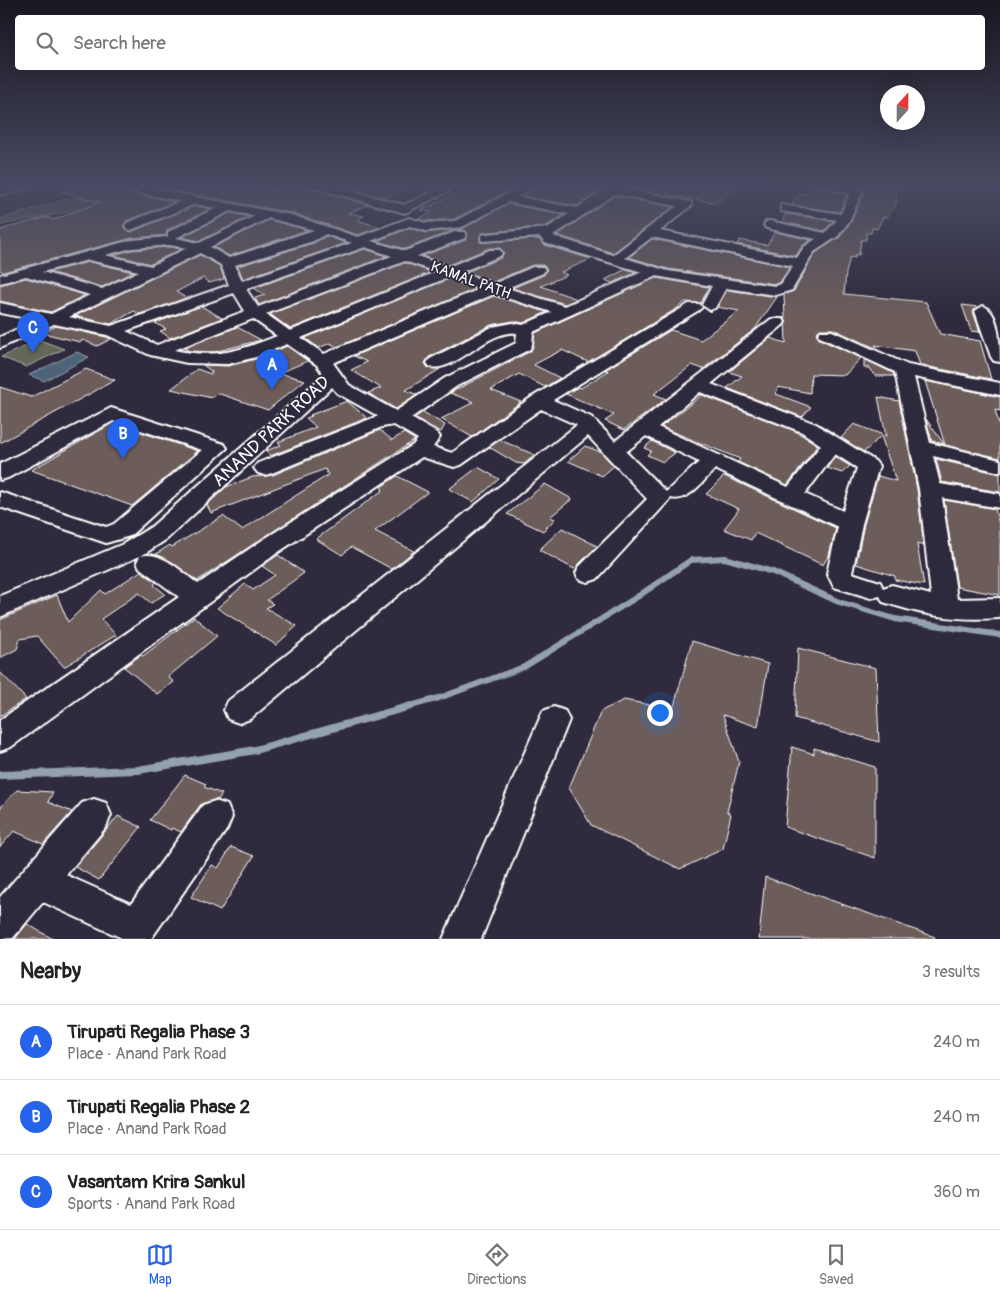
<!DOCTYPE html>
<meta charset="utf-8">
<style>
body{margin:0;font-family:Pangolin,sans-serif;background:#f2f2f2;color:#222}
.compass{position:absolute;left:880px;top:85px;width:45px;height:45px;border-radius:50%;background:#fff;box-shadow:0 5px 20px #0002;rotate:21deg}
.you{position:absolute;left:659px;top:712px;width:18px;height:18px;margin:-12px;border:4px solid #fff;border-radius:50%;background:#1a73e8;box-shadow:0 0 0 8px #1a73e833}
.badge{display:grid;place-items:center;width:32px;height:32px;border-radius:50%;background:#2563eb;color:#fff;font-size:16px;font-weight:700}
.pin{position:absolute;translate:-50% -41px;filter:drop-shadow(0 1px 2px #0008)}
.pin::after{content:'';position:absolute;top:26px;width:18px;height:15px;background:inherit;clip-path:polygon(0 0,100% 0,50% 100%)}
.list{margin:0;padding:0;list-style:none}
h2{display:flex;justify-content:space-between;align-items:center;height:65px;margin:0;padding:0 20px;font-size:21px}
h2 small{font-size:16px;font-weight:400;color:#767676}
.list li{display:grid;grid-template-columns:32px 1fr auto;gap:15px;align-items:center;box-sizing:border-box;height:75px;padding:0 20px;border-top:1px solid #e0e0e0}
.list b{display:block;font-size:19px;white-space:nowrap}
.list p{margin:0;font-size:16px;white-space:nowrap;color:#767676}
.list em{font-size:16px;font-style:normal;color:#767676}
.icon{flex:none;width:28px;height:28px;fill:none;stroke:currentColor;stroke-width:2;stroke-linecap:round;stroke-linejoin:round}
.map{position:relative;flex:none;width:1000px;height:939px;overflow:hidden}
.search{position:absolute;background:#fff;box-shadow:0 5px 20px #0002;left:15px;right:15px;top:15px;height:55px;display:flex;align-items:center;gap:12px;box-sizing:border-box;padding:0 18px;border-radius:5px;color:#767676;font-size:19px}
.sheet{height:290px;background:#fff}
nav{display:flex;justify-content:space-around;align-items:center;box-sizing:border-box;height:70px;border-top:1px solid #e0e0e0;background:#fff;font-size:14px;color:#767676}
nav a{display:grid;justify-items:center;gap:2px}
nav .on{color:#2563eb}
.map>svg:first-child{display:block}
</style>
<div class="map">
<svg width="1000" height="939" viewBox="0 0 1000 939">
<rect width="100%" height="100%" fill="#2f2a3d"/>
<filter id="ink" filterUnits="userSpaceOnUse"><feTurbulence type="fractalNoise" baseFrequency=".02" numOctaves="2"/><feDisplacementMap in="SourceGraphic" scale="10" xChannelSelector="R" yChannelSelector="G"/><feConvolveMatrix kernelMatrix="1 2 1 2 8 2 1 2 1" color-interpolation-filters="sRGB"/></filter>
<g filter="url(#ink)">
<path fill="#636759" stroke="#b1b3ac" d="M79,198L108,204L0,225V219L67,199Z
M40,340L64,349L26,367L1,357Z"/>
<path fill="#4d6378" stroke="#94a1ae" d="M77,352L89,357L44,381L29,375Z"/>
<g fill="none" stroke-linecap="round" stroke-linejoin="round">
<path stroke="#94a1ae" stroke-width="6" d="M407,707L439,698L524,667L637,597L691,560L725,558L773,572L839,602L895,619L1000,635"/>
<path stroke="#94a1ae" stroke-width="8" d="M0,775L138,770L255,750L411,706"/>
</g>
<path fill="#6d5d5a" stroke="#fff" d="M94,185H107L115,190L174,202L126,221L123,227L131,232L195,206L210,209L167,230L166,235L132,238L3,272L0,270V230L47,217L53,220L101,202L61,192Z
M142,185H261L270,191L278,188V185H308L312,189L368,205L348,213L364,216L357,220L380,227L358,235L292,213Z
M336,185H416L385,198Z
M474,185H520L454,219L426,221L418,219L432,212L421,210Z
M540,185H609L577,206L522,196Z
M627,185H738L716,203L625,187Z
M813,185L847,194L840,212L791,205L801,193L807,194Z
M854,185H897L896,205L887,217H883L877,229L872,228L871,233H866V240H861L859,255L855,254V258L850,257L846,273L844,294L926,302L940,334L980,341L991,379L920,365L915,351L875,345L878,349L833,329H820L816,333L819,339L861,358L845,375L811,374L810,393L778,387L776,394L811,407L802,417L727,388L742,376L729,372L770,338L786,343L784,294L794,291L815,253L839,238L851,222L864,193Z
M614,196L673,207L613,253L557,235Z
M508,204L564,215L546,226L482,233L480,242L539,239L544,245L591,259L561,272L567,275L541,286L577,299L565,304L512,288L544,275L547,269L543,265H532L493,282L466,272L501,258L504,252L500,248H489L448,265L422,256L466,240L468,234L465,230H454L405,249L377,241L410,228L426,233L462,229Z
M230,213L249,217L199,241L182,237Z
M785,214L833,221L824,231L782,222Z
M269,220L307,230L229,256L214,247Z
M775,232L811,240L802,246L796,256L737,244L740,240L767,245Z
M326,236L346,243L243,279L238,266L314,243Z
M652,239L790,267L780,282L775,284L668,269L629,257Z
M170,247L181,249L151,264L113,255L132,250Z
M365,249L386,256L259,305L255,298L265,295L254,288Z
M200,255L220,266L224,279L209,283L203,278L176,292L186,298L140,314L134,311L111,324L75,316Z
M89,262L133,272L102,287L49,272Z
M405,263L431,272L290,329L270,314Z
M626,269L637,272L612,283L605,280Z
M26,278L85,295L51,312L0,301V285Z
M656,278L709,287L701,303L685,302L676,309L588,362L562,350L535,364L534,365L560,378L545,387L519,374L491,390L521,402L472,437L441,419L474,402L450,393L531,351L535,333Z
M449,279L475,289L337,347L330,343L319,348L305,338Z
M727,290L777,297L755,329L703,369L692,365L654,394L666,399L624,430L605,421L614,415L566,394L578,387L581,388L608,371L605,370L671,330L701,340L739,311L717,307Z
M494,296L547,312L523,323L513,321L491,325L429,357L425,363L428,368L440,369L406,390L417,395L396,409L368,393L381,388L351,370L367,362L354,356Z
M962,305L978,307L973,312L980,332L971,331Z
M201,306L222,318L170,338L160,331L166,329L155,323Z
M56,326L106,337L111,339L97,346L83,340L80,342L43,333Z
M237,327L261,340L214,352L189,351L184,348Z
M287,346L308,361L279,373L305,380L268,410L217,393L212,398L171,389L197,369L211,374L212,372L203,365L228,366L256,359Z
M864,359L893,373L894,376H875L870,368H864Z
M86,369L115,380L0,443V387L31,397Z
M925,381L1000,397V411L995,410L1000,428V458L945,445Z
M702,395L795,431L818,445L787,485L738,462L740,459L661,427Z
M878,397L899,401L917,489L924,546L917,544L924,585L895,580V576L856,564L864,524L878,476L896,481L881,436L864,452L841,438L854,424L886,436Z
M347,401L367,418L270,456L266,451L281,445L278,442L316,427L306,418L312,416L310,415Z
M423,412L445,425L441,432L414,418Z
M926,419L944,444L932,441Z
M113,423L198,451L132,506L31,470Z
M380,430L392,440L404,433L415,440L197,581L172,562L156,554L170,545L172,547L223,516L242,530L328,475L325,469L211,513L207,505L226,487L252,477L273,475Z
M500,440L535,455L524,464L516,463L489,447Z
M652,441L675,453L663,462L647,455L651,451L644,448Z
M585,446L601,452L614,466L602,476L568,461Z
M835,457L850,466L842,473L827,468Z
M936,459L1000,474V492L942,482Z
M478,467L499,479L473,502L449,489Z
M397,476L428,492L375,531L414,551L392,569L351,547L342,555L316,539L383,490L381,487Z
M724,476L836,528L829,555L823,565L755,533L751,540L724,529L739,509L706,494Z
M545,484L572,499L550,517L555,519L543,531L507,514Z
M944,500L995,509L1000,528V595L957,587Z
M562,528L597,546L574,569L539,550Z
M278,555L304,573L267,600L273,604L266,608L297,626L276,645L217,608L245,584L253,590L275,575L262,566Z
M141,571L156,582L154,585L165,594L151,603L139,593L101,619L116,635L64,667L37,636L20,639L17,649L0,658V620L57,595L68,622L101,590L105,594Z
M194,617L217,636L168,677L174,682L157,694L124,667L141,655L143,656Z
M692,641L768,664L758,727L723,715L739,762L727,812L731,814L723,849L680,869L591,825L569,788L601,711L624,700L656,706L672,713Z
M798,648L876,668L879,742L795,718Z
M0,672L26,699L0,716Z
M792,747L814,754V748L875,767V858L785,827Z
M185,775L206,784L204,787L222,794L218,800L201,804L181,832L172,828L171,830L150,820Z
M17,790L53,792L48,802L72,812L43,844L14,831L0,847V808Z
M118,816L141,827L99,880L75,867Z
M231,847L254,856L220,911L191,897L212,865L218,868Z
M765,877L935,937L934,939H759Z
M27,924L53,939H15Z"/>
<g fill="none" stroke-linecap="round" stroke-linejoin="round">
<g stroke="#fff" stroke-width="4">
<path id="minor" d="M109,185H132L291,215L358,237L409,218L426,223L455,221L524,185H538L517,197L577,208L612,185H625L621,188L691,202V206L660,231L797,258L804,247L816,239L766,228L764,225L766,222L770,221L825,233L837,220L781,211V205L841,214L850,193L824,187L822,185C835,185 852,182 862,192L849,221L838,236L814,252L792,290L776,295L726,288L715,308L710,310L702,305L712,286L656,276L533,332L532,345L530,349L457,386L411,418L437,433L440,437L433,447L452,453L532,397L689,304H699L702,307L699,310L553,400L591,417L615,441L771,319H783L785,322L783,325L711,384L816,424L875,461L879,466L862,524L852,573L880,582L883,588L892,585L931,595L919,489L895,372L820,337L818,334L820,331H832L908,365L1000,383V395L914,377L930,443L1000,460V472L933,456L940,484L1000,494V508L942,498L957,599L1000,598V618C953,621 928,616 883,602L880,596L871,598L834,587L827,573L838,527L715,469C704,480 688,503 671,498L597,579L588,582L579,579L576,573L579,567L647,499L588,436L250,719L239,723L228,719L224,710L228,701L577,425L541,409L461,465L454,467L422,457L277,553L11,747L0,751V720L179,597L140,568L137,562L140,556L0,617V596L123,544L151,527L324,375L317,365L287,344L256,357L228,364L187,363L150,355L107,335L54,324L0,348V337L30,323L26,318L0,313V303L51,314L90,295L26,276L0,283V275L132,240L168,237V232L216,208L195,204L131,230L127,229L125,226L127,223L181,201L115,188ZM614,194L677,206L613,255L553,236ZM508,202L569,214L547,228L487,234L482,235L481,238L482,241L540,237L545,243L642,272L565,306L507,288L543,273L545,270L543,267H533L493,284L461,272L500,256L502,253L500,250H490L448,267L417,256L465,238L466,235L465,232H455L405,251L371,241L410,226L426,231L462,227ZM230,211L255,216L199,243L176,238ZM269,218L314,230L229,258L210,247ZM326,234L352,243L242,281L235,265L313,241ZM652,237L793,266L781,284L775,286L668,271L625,258ZM170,245L187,248L151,266L105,255L132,248ZM365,247L392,256L258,307L246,289ZM200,253L221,265L229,285L111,326L69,317ZM88,260H89L139,271L102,289L42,272ZM405,261L436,272L290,331L266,314ZM449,277L480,289L324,354L301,338ZM234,293L245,311L157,345L126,331ZM494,294L552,312L523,325L513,323L492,327L430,359L427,363L430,367C456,373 487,329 517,333L516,343L445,378L396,411L349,385L333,363ZM253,319L277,336C239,351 215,359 174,350ZM332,387L337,393L378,416L258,463L254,468L258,473L265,475L272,473L382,427L394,425L418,439L413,445L261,541L198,584C183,573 161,550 141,556L167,539ZM700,392L802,432L821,445L788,487L658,427ZM646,436L699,462L666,492L626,452ZM835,454L857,468L843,511L805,494Z
M263,185H276L277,186L271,189Z
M310,185H329L404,205L439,189L443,188L449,191L405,213L312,187Z
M983,306C1000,311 1000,347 1000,362L994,361L991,357L975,311Z
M111,408L224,444L227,448L130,536L106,543L0,507V492L106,527L114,524L202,450L113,421L8,478L0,480V464Z
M554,707L565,711L569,720L481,939H443L543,711Z
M94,799L106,803L111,815L106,827L66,875L131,904L203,805L215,801L227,805L232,817L227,829L151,939H124L43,902L13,938L0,939V897L82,803Z"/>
</g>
<g stroke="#fff" stroke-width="3">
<path id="major" d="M9,185H38L36,188L0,195V187Z"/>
</g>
<use href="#minor" fill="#2f2a3d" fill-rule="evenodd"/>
<use href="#major" fill="#2f2a3d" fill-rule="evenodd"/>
</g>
</g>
<linearGradient id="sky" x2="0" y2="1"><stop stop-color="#1a1722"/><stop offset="0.59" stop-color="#474a62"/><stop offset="1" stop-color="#474a62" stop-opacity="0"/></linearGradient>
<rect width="1000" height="316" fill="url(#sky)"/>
<g text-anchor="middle" stroke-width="4" stroke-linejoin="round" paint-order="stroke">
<g font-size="15" fill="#fff" stroke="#2f2a3d">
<text transform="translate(471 280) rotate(20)" y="5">KAMAL PATH</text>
</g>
<g font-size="18" fill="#fff" stroke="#2f2a3d">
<text transform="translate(271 431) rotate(-43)" y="6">ANAND PARK ROAD</text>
</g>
</g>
</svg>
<svg class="compass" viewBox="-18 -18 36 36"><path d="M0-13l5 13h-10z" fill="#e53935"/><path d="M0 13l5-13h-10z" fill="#767676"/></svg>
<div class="you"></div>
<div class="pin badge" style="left:272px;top:390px">A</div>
<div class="pin badge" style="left:123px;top:459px">B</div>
<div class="pin badge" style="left:33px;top:353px">C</div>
<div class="search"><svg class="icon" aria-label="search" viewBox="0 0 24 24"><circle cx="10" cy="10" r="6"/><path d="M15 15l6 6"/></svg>Search here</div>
</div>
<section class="sheet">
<h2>Nearby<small>3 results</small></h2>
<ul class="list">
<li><span class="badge">A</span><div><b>Tirupati Regalia Phase 3</b><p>Place · Anand Park Road</p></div><em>240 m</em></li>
<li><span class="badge">B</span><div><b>Tirupati Regalia Phase 2</b><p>Place · Anand Park Road</p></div><em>240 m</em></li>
<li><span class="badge">C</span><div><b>Vasantam Krira Sankul</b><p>Sports · Anand Park Road</p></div><em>360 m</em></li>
</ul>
</section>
<nav>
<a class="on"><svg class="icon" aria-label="map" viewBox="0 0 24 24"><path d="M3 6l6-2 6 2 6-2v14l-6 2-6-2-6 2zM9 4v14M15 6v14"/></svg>Map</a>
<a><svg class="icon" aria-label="directions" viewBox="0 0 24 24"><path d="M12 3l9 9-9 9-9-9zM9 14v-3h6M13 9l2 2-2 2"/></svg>Directions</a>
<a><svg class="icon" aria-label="saved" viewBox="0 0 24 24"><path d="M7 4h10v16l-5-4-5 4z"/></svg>Saved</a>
</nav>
